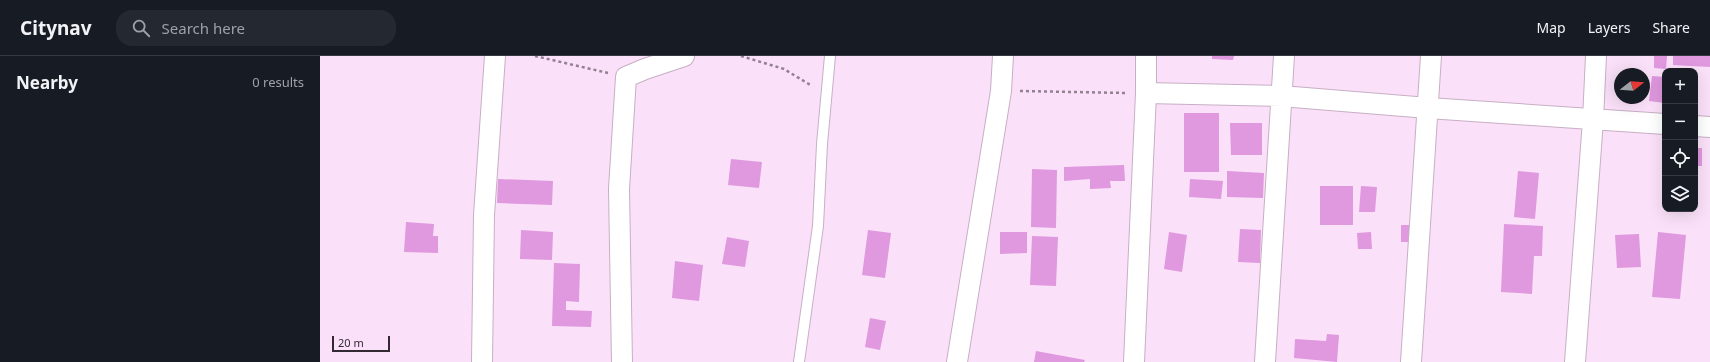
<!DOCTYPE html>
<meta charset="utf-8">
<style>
body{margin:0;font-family:"Noto Sans",sans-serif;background:#242831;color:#f1f3f6}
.controls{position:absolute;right:12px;top:12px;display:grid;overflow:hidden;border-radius:8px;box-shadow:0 4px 16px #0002}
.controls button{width:36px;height:36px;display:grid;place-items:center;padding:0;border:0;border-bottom:1px solid #363941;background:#171b24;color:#f1f3f6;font:20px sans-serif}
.compass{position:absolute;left:1294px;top:12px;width:36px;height:36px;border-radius:50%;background:#171b24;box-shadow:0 4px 16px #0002;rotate:73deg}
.scale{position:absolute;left:12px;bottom:10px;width:58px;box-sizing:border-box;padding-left:4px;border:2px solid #322932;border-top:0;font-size:11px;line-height:14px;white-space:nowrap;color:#322932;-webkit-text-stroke:3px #fae1f9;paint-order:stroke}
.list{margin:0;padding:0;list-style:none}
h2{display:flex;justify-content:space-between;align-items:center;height:52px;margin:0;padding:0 16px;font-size:17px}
h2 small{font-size:13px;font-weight:400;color:#9ea1a6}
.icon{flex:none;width:22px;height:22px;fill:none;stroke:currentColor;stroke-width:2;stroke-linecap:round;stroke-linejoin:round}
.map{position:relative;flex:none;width:1390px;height:306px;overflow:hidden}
header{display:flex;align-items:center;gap:24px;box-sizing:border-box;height:56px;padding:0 20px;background:#171b24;border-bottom:1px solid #363941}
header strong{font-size:19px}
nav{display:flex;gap:22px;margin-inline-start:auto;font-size:14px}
.search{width:280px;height:36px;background:#242831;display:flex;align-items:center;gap:10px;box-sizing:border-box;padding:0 14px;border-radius:16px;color:#9ea1a6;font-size:15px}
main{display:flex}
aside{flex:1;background:#171b24}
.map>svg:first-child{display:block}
</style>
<header>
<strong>Citynav</strong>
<div class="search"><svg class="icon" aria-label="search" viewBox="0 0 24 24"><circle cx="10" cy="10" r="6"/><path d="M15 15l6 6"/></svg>Search here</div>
<nav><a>Map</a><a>Layers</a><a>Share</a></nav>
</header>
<main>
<aside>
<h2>Nearby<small>0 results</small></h2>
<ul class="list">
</ul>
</aside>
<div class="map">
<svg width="1390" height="306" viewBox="0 0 1390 306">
<rect width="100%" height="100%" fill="#fae1f9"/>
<path fill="#e098df" d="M892,0H914L913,4L892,3Z
M1334,0H1347L1346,13L1334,12Z
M1353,0H1390V11L1353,9Z
M1348,12L1359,13V15H1348Z
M1332,20L1345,21V47L1329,45Z
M864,57H899V116H864Z
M910,67H942V99H911Z
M1375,92H1382V110H1375Z
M411,103L442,106L439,132L408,129Z
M804,109L805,125H790L791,132L770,133V123L744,125V111Z
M712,113L737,114L736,172L711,171Z
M907,115L944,117L943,142L907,141Z
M1198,115L1219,117L1215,163L1194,161Z
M178,123L233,125L232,149L177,147Z
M870,123L903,125L901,143L869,141Z
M1000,130H1033V169H1000Z
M1041,130L1057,131L1055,156H1039Z
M86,166L114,168L113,180H118V197L84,196Z
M1184,168L1223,170L1222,200H1214L1212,238L1181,236Z
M1081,169H1094V186H1081Z
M920,173L941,174L940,207L918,206Z
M201,174L233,176L232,204L200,203Z
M548,174L571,177L565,222L542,219Z
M680,176H707V197L680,198Z
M849,176L867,179L862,216L844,213Z
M1051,176L1052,193H1038L1037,177Z
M1338,176L1366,179L1360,243L1332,241Z
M1319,178L1321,211L1297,212L1295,179Z
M712,180L738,181L736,230L710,229Z
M407,181L429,185L425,211L402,208Z
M355,205L383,209L379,245L352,242Z
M234,207L260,208L259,246L246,245V254L272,255L271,271L232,270Z
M550,262L566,265L560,294L545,291Z
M1007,278L1019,279L1017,306L974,302L975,283L1006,285Z
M716,295L765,304L764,306H714Z"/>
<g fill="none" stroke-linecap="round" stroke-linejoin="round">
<g stroke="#c7afc5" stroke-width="12">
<path id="service" d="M479,306L498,170L502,88L510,0"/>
</g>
<g stroke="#c7afc5" stroke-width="22">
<path id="minor" d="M826,37L961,40L1108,52L1345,68
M1375,70L1390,71
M162,306L164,159L175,0
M302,306L299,133L306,21L325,13L364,0
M637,306L681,35L683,0
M814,306L826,37V0
M945,306L964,0
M1091,306L1111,0
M1255,306L1273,64L1276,0"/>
</g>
<path stroke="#928191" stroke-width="2.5" stroke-dasharray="3 3" stroke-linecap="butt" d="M215,0L288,17
M421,0L464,13L492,30
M700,35L807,37"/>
<use href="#service" stroke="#fff" stroke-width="10"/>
<use href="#minor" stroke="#fff" stroke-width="20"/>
</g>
</svg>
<div class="controls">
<button>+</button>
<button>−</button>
<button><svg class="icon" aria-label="locate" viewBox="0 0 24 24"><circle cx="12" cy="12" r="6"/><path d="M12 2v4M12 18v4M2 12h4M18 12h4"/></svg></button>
<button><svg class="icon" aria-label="layers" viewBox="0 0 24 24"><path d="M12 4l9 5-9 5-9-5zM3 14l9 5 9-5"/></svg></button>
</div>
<svg class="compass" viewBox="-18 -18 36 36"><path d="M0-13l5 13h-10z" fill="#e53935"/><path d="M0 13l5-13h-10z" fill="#9ea1a6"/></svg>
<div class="scale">20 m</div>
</div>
</main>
